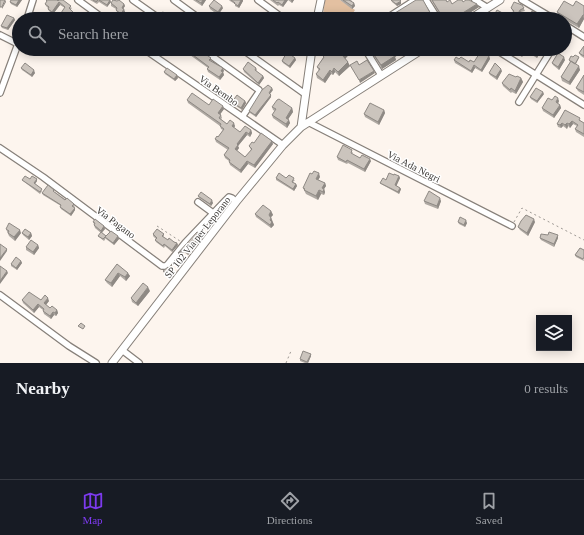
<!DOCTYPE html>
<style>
body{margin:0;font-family:Georgia,serif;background:#242831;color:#f1f3f6}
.controls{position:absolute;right:12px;bottom:12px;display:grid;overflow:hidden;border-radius:0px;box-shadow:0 2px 10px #0003}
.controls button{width:36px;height:36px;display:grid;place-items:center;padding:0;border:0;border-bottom:1px solid #363941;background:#171b24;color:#f1f3f6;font:20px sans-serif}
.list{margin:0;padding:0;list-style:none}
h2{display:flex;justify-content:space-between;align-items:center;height:52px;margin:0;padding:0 16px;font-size:17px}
h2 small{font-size:13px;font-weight:400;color:#9ea1a6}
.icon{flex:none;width:22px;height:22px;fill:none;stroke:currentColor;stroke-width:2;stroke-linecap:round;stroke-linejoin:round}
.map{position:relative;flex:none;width:584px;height:363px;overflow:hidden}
.search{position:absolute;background:#171b24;box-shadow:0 2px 10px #0003;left:12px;right:12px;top:12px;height:44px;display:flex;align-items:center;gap:10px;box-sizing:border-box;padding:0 14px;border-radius:22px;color:#9ea1a6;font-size:15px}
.sheet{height:116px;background:#171b24}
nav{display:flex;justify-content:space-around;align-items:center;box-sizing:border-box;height:56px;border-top:1px solid #363941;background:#171b24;font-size:11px;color:#9ea1a6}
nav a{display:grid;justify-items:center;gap:2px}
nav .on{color:#7c3aed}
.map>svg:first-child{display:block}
</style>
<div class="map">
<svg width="584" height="363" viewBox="0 0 584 363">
<rect width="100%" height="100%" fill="#fdf5ee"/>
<path fill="#e3c0a1" d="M325,0H340L355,10L349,19H326L323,16Z"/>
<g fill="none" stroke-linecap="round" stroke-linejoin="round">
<g stroke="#87807a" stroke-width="8">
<path id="street" d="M78,0L104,19
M133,0L160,19
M174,0L200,19
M258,0L284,19
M426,0L438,19
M475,0L488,8
M522,0L554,19
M27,19L33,0
M392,19L390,16L415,0
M565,25L584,37
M0,35L18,44
M144,49L283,145
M202,49L259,90V92L242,117
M242,49L305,94
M365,49L381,75
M495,49L584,105
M0,93L19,41
M519,102L552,49
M308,122L512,226
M0,148L43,177L162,266H166L168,264L185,243L226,200L229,197L232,198L236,202
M198,202L213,213
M0,295L69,346L96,363
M122,350L139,363"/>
</g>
<g stroke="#87807a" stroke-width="9">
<path id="secondary" d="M317,19L321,0
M470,19L500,0
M301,127L312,49
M112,363L236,202L283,145L301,127L423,49"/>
</g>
<path stroke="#9d9893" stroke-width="1" stroke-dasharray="2 3" stroke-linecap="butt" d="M514,222L522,208L584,240
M157,226L180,241
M286,363L291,351"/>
<use href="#street" stroke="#fff" stroke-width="5.5"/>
<use href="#secondary" stroke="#fff" stroke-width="7"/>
</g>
<path fill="#afa9a3" d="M11,0H22L17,7L11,4L10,2Z
M46,0H57L72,8L70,10L74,13L75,15L72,19H61L60,18L59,16L65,8L60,5L53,14L49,11L48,9V8L46,6L45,4L47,2Z
M90,0H110L111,2L107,7L99,2L97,4Z
M193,0H206L202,6Z
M229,0H243V1L239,8L235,6V4L230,1Z
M270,0H288L283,7L279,5L278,6Z
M288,0H294L292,3Z
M340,0H352L351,1L354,3L355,6L352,9Z
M391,0L401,4L397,6L392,2Z
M431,0H446L447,2L452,4L463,2L479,7L460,19H439L441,17L440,15Z
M111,3L124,4L125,6L123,9L125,12L121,16L117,12L116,10V9L111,6Z
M522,5L525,11L521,12L517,19H493V17H510L513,12L511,8Z
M209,6L223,8L218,15L210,9Z
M573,6H584V19L579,28L565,20V19H564L559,16L557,12Z
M14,18L15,20L8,30L2,28L1,26Z
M584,46V58L581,56L579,53Z
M263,49H273L270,54Z
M316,49H354L345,59L350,66L339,76L335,72L333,75L331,74L325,83L317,78L316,74L319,71L317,67L323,58V56L324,54L320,51L319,49L317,52Z
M369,49H413L404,55L402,52L395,57L396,60L382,69Z
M438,49H455L452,51L448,50L449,52L446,55Z
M459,49H475L473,54L460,52Z
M509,49H540L539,52V54L537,58L525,51L522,57Z
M189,52L212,61L224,71L223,72L224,75L220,80L208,72L207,69L208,68L190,55Z
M489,56L490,59L482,72L475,68L472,73L455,63L454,60L459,59L469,62H474Z
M573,57H579V58L576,64L580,70L570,85L562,81L561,77L570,62L569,60Z
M295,58L296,60L290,68L283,63L282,61Z
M565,60L559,70L553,65L552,63Z
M21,68L35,73L32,77L22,70Z
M256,68L257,70L256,71L263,76L264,78L259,85L244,72L243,69Z
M502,71L497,80L490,75L489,73Z
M164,72L178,78L175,81L165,74Z
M584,75V95L578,91L576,88Z
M516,77L521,78L523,82L516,94L512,92L511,93L503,86L502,83Z
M273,90L270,94L271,97L256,117L250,113L249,111Z
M544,94L537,103L531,99L530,97Z
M187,100L209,105L223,106L224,109L220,114L221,115L222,118L221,119L227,124L235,126L234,128L240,132L251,130L252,133L250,137L247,135L238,146L239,148L237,151L245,157L251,150L249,146L254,143L273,144L255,168L248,164L241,173L230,165L229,162V161L225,158L224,155L228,150L216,142L215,139L218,137L223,130L221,129L220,126L188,103Z
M552,100L559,101L558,104L560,105L561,108L554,118L543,111L542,108Z
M245,101L246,103L242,110L233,104L232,102Z
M272,107L292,108L293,112L288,119L290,123L287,128L273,118L272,115L275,111L273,110Z
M384,110L385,113L379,125L365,117L364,114Z
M565,110L584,123V137L576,132L575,129L577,126L573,124L570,128L568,126L567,129L563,126L561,128L558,127L557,124Z
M353,152L352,154L360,158L371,161L365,172L348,163L347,164L338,160L337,157Z
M394,175L399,176L400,178L396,185L400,188L401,189L399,194L381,184L380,183Z
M320,177L318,180L325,183L326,186L324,189L325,192L324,195L321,194L318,200L306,194L303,188Z
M276,178H286L295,180L293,182L296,184L297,186L294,191L276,180Z
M30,179L37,181L35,184L42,191L40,194L23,181L22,180Z
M55,192L75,206L74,207L75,210L71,216L61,209L60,207L61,206L43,195L42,193Z
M198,196L213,203L211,206L199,198Z
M424,201H441L438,209L425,204Z
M271,211L273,215L271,217L274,225L271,228L256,217L255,214Z
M93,222L105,229L102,233L106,236H118L119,239L114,245L106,239V238L104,241L99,237L98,236L101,233L95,228L94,225V224Z
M458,222L467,223L465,227L459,224Z
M535,222L528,236L520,230L518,227Z
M6,229L21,233L15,241L9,236Z
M197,232L201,234L202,238L188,255L184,252L179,257L178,253Z
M22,233H31L32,236L29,240L23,235Z
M153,234H164V236L163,237L168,240L177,243L178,245L172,252L165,246L164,248L156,242L155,240L156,239L153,236Z
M548,235H558V238L554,247L541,240L540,238Z
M38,245L39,248L34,255L26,250V247Z
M580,248L584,261L576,257L575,255Z
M21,261L22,263L17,270L11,266V264Z
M117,264L130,276L126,281L120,276L112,287L107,283L105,280Z
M163,271L174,272L175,274L171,278L164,273Z
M150,291L138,306L132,302L131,298Z
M22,300L49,301L46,305L50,308L57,310L58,313L56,316L54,315L51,319L44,314L43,311V310L39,307L34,313L23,303Z
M311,354V356L308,363H305L300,361V359Z"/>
<path fill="#8e8984" d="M6,0V2L2,9V7Z
M19,0H22L17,7L16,5Z
M110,0L111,2L107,7V5Z
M203,0H206L202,6L201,3Z
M241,0H243V1L239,8L238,6Z
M285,0H288L283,7L282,5Z
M291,0H294L292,3Z
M401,1V4L397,6L396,4Z
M59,2L60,5L53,14L52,12Z
M354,3L355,6L352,9V6Z
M124,4L125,6L122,10V8Z
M477,4L479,7L460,19H453Z
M222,6L223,8L218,15V12Z
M124,9L125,12L121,16V14Z
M520,10L521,12L517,19H515Z
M74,13L75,15L72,19H70Z
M583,15L584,19L579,28L577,24Z
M14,18L15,20L8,30L7,28Z
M271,49H273L270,54L269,52Z
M349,49H354L344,60L343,56Z
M399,49H400L402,52L395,57L396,60L382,69L381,65L393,53Z
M406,49H413L404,55L402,51Z
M448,49L449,52L446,55L444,51Z
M472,49H475L473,54L471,50Z
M524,49H525V51L522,57L521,54Z
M538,49H540L539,52V54L537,58L536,56L537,51Z
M489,56L490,59L482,72L481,70Z
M564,57L565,60L559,70L558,67Z
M295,58L296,60L290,68L289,66Z
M348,62L350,66L339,76L338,72Z
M474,65L475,68L472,73L471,71Z
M579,66L580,70L570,85L569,82Z
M223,68L224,71L223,72L224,75L220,80L219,77L221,71Z
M334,68L335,72L333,75L332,72Z
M501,69L502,71L497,80L496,77Z
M34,70L35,73L32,77L31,75Z
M330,70L331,74L325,83L323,80Z
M374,71L375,73L360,83L359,80Z
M177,75L178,78L175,81L174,79Z
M263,76L264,78L259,85L258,83Z
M521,78L523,82L516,94L515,91Z
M272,88L273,90L269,95V93Z
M543,92L544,94L537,103V101Z
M271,95V97L256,117L255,115Z
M558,98L559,101L557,105L556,102Z
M245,101L246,103L242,110L241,108Z
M560,105L561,108L554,118L553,115Z
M223,106L224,109L219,116L218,113Z
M292,108L293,112L287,121L286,118Z
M384,110L385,113L379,125L378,122Z
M289,120L290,123L287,128L286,124Z
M572,121L573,124L570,128L569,124Z
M234,123L235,126L233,129L232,126Z
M562,123L563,126L561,128L560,125Z
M567,123L568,126L567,129L565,125Z
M251,130L252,133L250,137L249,134Z
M246,132L247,135L238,146L239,148L236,152L235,149L237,144Z
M272,141L273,144L255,168L254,165Z
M370,159L371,161L365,172L364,169Z
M247,161L248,164L241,173L240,170Z
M319,173L320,177L317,182L316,179Z
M399,176L400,178L396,187L395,185Z
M37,179V181L34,185V183Z
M325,183L326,186L324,189L325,192L324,195L323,192L322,188Z
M296,184L297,186L294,191L293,189Z
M400,188L401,189L399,194L398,192Z
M319,190L321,194L318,200L316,196Z
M440,198L441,201L438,209L437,206Z
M212,200L213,203L211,206L210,204Z
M75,208V210L71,216L70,214Z
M271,211L273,215L270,218L269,215Z
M271,218L274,225L271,228L270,225V220Z
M534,219L535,222L528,236L527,233Z
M466,220L467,223L465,227L464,225Z
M104,226L105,229L101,233V231Z
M20,230L21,233L15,241L14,237Z
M31,233L32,236L29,240L28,237Z
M201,234L202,238L188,255L187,252Z
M558,235V238L554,247V244Z
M118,236L119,239L114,245L113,243Z
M177,243L178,245L172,252V250Z
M38,245L39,248L34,255L33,252Z
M7,249V251L0,261V258Z
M183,249L184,252L179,257L178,253Z
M21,261L22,263L17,270L16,268Z
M7,271L8,273L0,284V281Z
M174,272L175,274L171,278L170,276Z
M118,273L120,276L112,287L111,283Z
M128,273L130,276L126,281L125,277Z
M148,287L150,291L138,306L136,303Z
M48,298L49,301L45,306L44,303Z
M38,304L39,307L34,313L33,310Z
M57,310L58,313L56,316L55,313Z
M53,312L54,315L51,319L50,316Z
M311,354V356L308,363L307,362Z"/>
<path fill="#cbc4bd" stroke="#8e8984" d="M0,0H5L2,7H0Z
M11,0H19L16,5L10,2Z
M46,0H57L58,1L59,0H63L71,6L69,8L74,13L70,19H63L59,16L65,7L59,2L52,12L48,9L49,7L45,4L47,1Z
M93,0H98L96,2Z
M99,0H110L107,5Z
M113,0L117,1L119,0L124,4L122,8L124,9L121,14L116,10L117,8L111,3Z
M196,0H203L201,3Z
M214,0L222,6L218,12L209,6Z
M231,0H241L238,6L234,3H235Z
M273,0H285L282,5L278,2L277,3Z
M343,0H349L354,3L352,6Z
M391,0H400L401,1L396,4Z
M416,0H423L433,18L435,19H398L399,18L395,13Z
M432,0H446L447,2L450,0L452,4L458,0H462L463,2L466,0H469L477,4L453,19H439L441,17L440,13Z
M564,1L573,6L576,1L584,6V15H583L577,24L557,12Z
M514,2L522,5L524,8L520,10L515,19H496L493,17L497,10L510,17L514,11L511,8Z
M532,11L540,16L538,19H532L529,17Z
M163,12L173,19H166L163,17L161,13Z
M7,15L14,18L7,28L1,26Z
M83,15L86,17L84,19H81L80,18Z
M366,16L370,19H364Z
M584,46V56L579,53Z
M191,49H198L211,58L209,60L223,68L221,71L223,72L219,77L207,69L209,67L189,52Z
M265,49H271L269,52Z
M320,49H349L343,56L348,62L338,72L334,68L332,72L330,70L323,80L316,74L320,69L317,67L324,57L323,56L325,52Z
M370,49H399L393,53L395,56L381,65Z
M401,49H406L402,51Z
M441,49H448L444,51Z
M463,49H472L471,50Z
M512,49H524L521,54Z
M526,49H538L537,51L538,52L536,56Z
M555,49H560L558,53L555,51Z
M481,51L489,56L481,70L474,65L471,71L454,60L456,57L459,59L461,57L469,62L470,60L474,62Z
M287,52L295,58L289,66L282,61Z
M558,53L564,57L558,67L552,63Z
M575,55L579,57L575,64L569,60L571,56L573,57Z
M367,60L374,71L359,80L350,65L357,61L359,65Z
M571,61L579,66L569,82L561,77Z
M248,62L256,68L255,70L263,76L258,83L243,69Z
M25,63L34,70L31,75L21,68Z
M495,63L501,69L496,77L489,73Z
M167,68L177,75L174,79L164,72Z
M509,74L516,77L517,76L521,78L515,91L511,88L510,90L502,83Z
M584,75V92L576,88Z
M268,85L272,88L269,93L271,95L255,115L249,111L262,90Z
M536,88L543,92L537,101L530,97Z
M192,93L209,105L213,99L223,106L218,113L221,115L219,118L227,124L230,120L234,123L232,126L240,132L245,126L251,130L249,134L246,132L237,144L238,145L235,149L245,157L252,149L249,146L252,142L254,143L261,133L272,141L254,165L247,161L240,170L229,162L230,160L224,155L229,148L215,139L217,136L218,137L224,129L220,126L221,124L187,100Z
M237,95L245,101L241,108L232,102Z
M555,96L558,98L556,102L560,105L553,115L542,108L548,98L552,100Z
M279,99L292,108L286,118L289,120L286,124L272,115L276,109L272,107L277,100Z
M370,103L384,110L378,122L364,114Z
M565,110L580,118L579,120L584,123V134L575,129L578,125L572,121L569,124L567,123L565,125L562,123L560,125L557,124Z
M343,145L352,150L351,153L360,158L362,155L370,159L364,169L347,160L346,162L337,157Z
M314,171L319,173L316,179L325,183L322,188L324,189L323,192L319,190L316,196L304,190L305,189L303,188L310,173L312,174Z
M279,173L286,178L289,175L294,178L292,182L296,184L293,189L276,178Z
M389,173L394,175V174L399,176L395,185L400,188L398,192L380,183L383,178L386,180Z
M25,176L30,179L32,176L37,179L34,183L42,189L40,192L22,180Z
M48,185L54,190L53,191L65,200L67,198L74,204L72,206L75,208L70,214L60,207L61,205L42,193Z
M429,191L440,198L437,206L424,201Z
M201,192L212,200L210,204L198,196Z
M263,205L271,211L269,215L271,218L270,220L272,222L270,225L255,214Z
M526,215L534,219L527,233L518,227L521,221Z
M460,217L466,220L464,225L458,222Z
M95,219L104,226L101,231L94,225L95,223L93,222Z
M9,223L20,230L14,237L8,233L9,231L6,229Z
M25,229L31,233L28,237L22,233Z
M157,229L164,234L162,236L168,240L169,238L174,242L177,243L172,250L164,244L163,246L155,240L157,238L153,234Z
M111,231L118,236L113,243L105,237Z
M101,232L106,236L103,239L98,236Z
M197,232L201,234L187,252L183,249L178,253Z
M549,232L558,235L554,244L540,238L541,234L548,235Z
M31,240L38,245L33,252L26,247Z
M0,244L7,249L0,258Z
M580,248L584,250V257L583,259L575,255Z
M16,257L21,261L16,268L11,264Z
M117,264L128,273L125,277L118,273L111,283L105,280Z
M0,266L7,271L0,281Z
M168,267L174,272L170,276L163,271Z
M143,283L148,287L136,303L131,298Z
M29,292L41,300L45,295L48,298L44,303L50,308L52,306L57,310L55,313L53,312L50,316L43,311L44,309L38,304L33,310L22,300Z
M81,323L85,326L83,329L78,326Z
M303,351L311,354L307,362L300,359Z"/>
<g text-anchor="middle" stroke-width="3" stroke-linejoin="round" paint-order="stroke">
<g font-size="10" fill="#3c3936" stroke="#fff">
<text transform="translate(219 90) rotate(35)" y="4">Via Bembo</text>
<text transform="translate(414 166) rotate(27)" y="4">Via Ada Negri</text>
<text transform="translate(116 222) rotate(37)" y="4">Via Pagano</text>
<text transform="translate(197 237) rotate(-52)" y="4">SP 102 Via per Leporano</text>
</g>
</g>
</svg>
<div class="controls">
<button><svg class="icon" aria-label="layers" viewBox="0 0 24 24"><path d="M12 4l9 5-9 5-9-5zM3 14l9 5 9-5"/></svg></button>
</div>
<div class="search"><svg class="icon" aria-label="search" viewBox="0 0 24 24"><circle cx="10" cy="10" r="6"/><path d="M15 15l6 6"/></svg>Search here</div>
</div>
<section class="sheet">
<h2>Nearby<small>0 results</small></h2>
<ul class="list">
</ul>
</section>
<nav>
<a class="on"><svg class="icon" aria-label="map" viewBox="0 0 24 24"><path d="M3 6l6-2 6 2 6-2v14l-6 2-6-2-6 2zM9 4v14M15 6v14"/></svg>Map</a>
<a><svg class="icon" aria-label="directions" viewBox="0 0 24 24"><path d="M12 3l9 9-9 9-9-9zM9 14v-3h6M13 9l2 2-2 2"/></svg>Directions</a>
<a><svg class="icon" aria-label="saved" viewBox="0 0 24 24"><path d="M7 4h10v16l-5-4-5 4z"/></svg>Saved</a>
</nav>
